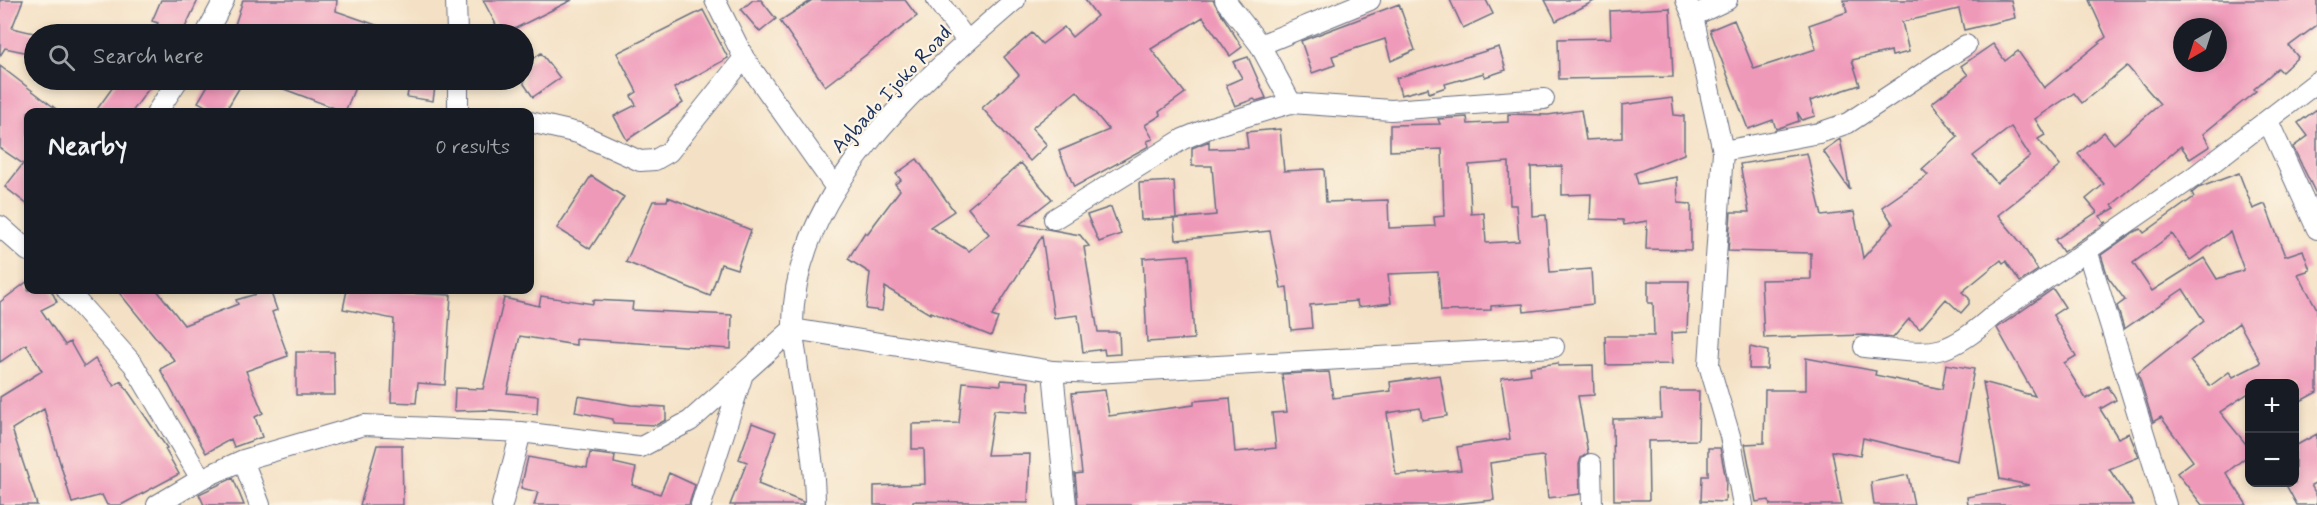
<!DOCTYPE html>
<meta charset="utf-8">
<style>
body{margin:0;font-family:Mynerve,sans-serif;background:#242831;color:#f1f3f6}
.controls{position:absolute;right:18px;bottom:18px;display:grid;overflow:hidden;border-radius:12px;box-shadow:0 3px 9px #0003}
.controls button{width:54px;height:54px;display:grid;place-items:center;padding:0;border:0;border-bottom:2px solid #363941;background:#171b24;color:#f1f3f6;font:30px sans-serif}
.compass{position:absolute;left:2173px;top:18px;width:54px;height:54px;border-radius:50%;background:#171b24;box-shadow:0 3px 9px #0003;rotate:219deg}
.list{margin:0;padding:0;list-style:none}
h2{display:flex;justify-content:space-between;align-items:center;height:78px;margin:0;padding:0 24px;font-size:26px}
h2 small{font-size:20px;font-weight:400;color:#9ea1a6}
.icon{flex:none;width:33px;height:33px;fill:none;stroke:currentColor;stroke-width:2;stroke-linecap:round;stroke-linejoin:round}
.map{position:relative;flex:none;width:2317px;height:505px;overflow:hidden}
.search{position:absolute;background:#171b24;box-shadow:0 3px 9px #0003;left:24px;top:24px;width:510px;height:66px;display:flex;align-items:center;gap:15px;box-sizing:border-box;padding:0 21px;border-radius:33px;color:#9ea1a6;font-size:22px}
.panel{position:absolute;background:#171b24;box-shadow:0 3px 9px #0003;left:24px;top:108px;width:510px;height:186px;border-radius:12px}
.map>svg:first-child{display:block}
</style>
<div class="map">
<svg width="2317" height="505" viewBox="0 0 2317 505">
<rect width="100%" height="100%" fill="#fcf5e5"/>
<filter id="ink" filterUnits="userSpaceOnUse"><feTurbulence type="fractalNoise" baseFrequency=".0167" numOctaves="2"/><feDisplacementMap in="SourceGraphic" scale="12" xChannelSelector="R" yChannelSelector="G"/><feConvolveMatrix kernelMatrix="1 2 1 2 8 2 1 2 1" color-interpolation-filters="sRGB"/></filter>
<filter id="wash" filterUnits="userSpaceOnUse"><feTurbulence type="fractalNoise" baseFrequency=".008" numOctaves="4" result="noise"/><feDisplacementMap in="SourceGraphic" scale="24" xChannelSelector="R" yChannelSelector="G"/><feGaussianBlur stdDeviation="1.35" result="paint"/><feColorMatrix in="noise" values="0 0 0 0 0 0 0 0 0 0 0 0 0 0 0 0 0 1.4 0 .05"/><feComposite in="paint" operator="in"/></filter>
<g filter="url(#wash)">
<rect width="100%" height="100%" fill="#f4e1c5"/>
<g id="blocks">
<path fill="#ef99b9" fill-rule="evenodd" d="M0,0H23L12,28L34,33V54L5,48L0,56Z
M161,0H198L182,34H152L158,23L152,21Z
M243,0H337L336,11L396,32L395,34H232Z
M483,0H572L504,34H501Z
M753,0H761L776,19L760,32L741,10Z
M812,0H905L917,16L825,86L780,21Z
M1085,0H1213L1242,47L1230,56L1203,17L1151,49L1185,93L1159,112L1161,115L1145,125L1153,139L1147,141L1149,146L1074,187L1059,151L1109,130L1077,91L1032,128L1047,145L1030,161L982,108L1019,75L1004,57L1032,33L1042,44L1064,27L1072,37L1097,16Z
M1450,0H1486L1493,14L1463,28Z
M1545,0H1596L1556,21Z
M1844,0H2011L2015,18L1964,30L1959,9L1902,22L1909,52L1892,56L1891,51L1852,60L1860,85L1810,101L1815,116L1802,120L1797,112L1799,121L1776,129L1773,120L1748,129L1710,30L1734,20L1754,69L1816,49L1809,25L1847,12Z
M2089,0H2317V25L2289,46L2298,57L2282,72L2278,68L2254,89L2256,91L2203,134L2210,146L2190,159L2181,146L2112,205L2115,208L2100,216L2104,223L2107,222L2063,252L2055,240L2097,212L2086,199L2104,184L2078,154L2104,132L2114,144L2160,104L2127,66L2082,103L2074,93L2035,119L2045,135L2038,139L2060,166L1998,215L2021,243L2038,270L2020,282L2006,261L2003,263L2001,260L1962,292L1969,298V304L1961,313L1946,299L1920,329L1909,319L1893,338L1865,335L1764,338L1761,280L1811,279V253L1728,251L1731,212H1749L1740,164L1807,153L1822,216L1854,212L1863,258L1893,224L1882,207L1928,175L1922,169L1958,137L1932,103L1968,75L1961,66L1993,44L2005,61L2018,51L2044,88L2106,37ZM2182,27H2218V63H2182ZM2011,127L2030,156L1997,183L1973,156Z
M1399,4L1415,50L1391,61L1385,39L1332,56L1335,65L1312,73L1301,41Z
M1670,8L1673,77L1559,79L1558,39L1611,38L1610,11Z
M703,10L728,58L674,88L683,103L627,140L614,116L636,105L631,96L637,92L617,53Z
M1499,47L1506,70L1485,77L1484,73L1445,84L1446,87L1429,93L1428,88L1401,95L1396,78Z
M541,53L560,78L533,97L524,84V66Z
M1248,57L1266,98L1256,101L1254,99L1235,106L1226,85L1242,78L1233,62Z
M0,66L60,112H28V205L5,187L23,164L0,148Z
M118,80H155L132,112H95Z
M211,80H244L225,112H216L198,102Z
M260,80H358L345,112Z
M410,80H436L433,101L407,97Z
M1672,98L1674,115L1684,116V154L1635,173L1638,184L1677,177L1678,203L1691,204V250L1646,249L1647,221L1624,225L1623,220L1590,219L1591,194L1562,195V166L1531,167L1532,216L1546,215L1550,272L1591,269L1593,304L1524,312L1523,304L1491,306V310L1441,311L1438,272L1388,274L1391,303L1358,307L1357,301L1310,305L1312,328L1291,330L1287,287L1281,288L1270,231L1176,240L1174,219L1216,215L1212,166H1192V148L1209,141V149L1248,148L1246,132L1280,129L1284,171L1324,169L1326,202L1388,200L1389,228L1435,226L1434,217L1444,216L1442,149L1390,151V125L1440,124L1438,119L1467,117L1468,124L1508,122V114L1548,115L1581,110L1586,140L1622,138V105ZM1509,162L1510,205H1516L1519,241L1486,243L1484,213L1471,214L1469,165Z
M2317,109V196L2293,147L2308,136L2298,123Z
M1840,139L1850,190L1823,151Z
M917,159L954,211L930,227L969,251L989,234L968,208L1021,163L1052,199L1020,224L1080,235L1089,246L1084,247L1098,332H1119L1120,354L1105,355L1104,349L1083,352L1078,315L1054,318L1042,236L992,316L998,318L991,336L931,312L930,314L885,287L882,311L866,309L870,273L848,259L865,232L867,234L900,190L895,184L901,180L896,174Z
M2239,173L2253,209L2265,204L2285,256L2303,250L2310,270L2298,274L2317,309V392L2295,404V384H2250V392L2220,412L2250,449V454L2226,473L2247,505H2202L2177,473L2193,461L2161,417L2153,422L2138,373L2204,321L2183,289L2124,329L2117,306L2125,300L2108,277L2101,255L2134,232L2141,229L2144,233L2194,197L2192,193L2198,188ZM2230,232L2244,270L2217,279L2204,258L2152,291L2133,263L2172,234L2190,260ZM2239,323L2261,363L2233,377L2229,372L2210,386L2190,361Z
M591,176L624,197L590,249L557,228Z
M1174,181L1176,218L1141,220L1139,183Z
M668,197L751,230L737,269L721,264L710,296L626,262L653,201H667Z
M1111,207L1121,234L1099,242L1087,215Z
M1189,255L1194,339L1147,342L1143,258Z
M28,281V290H51L57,302L41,310L65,345L70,342L84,367L95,359L114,386L121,381L167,448L165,449L179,474L121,505H107L102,495L72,503L44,409L12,429L37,505H0V397L42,371L26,344L0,362V302Z
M1648,281H1689L1687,332L1671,333L1672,364L1606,365L1605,336H1654L1653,303H1648Z
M2053,289L2065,307L2053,315L2076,356L2064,363L2086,399L2108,386L2116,400L2100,409L2118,438L2129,433L2139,457L2109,469L2134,505H1968L1967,497L2029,485L2000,479L1983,382L2035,396L1997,328Z
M117,290H157L184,325L238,304L236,300L270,290L277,310L272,312L288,356L246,371L263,413L255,417L262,437L234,447L231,439L206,453L160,369L175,361Z
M347,290L451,295L445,385L418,383L416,403L391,402L394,319L343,309Z
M541,296L593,304V300L633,302L632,310L732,315L731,349L576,339V345L520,336L507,393L538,396L537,414L490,410L454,411L455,388L483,389L504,298L539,306Z
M1750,347L1768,351L1767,369H1749Z
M296,352H334L335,395H296Z
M1806,358L1876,371L1875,375L1942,389L1946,364L1974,369L1957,461L1863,438L1860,456L1832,451L1842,505H1770L1769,500L1756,502L1745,444L1764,443L1765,390H1806Z
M1558,363V366L1593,365L1594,395L1578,396L1588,453L1581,458L1579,464L1580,494L1548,498L1544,457L1541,456L1490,463L1494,500L1442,505H1078L1075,474L1082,473L1072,393L1105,390L1109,416L1194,405V401L1230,398L1235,452L1276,448L1272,413L1287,412L1282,374L1329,372L1333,398L1391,391L1390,382L1440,375L1447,416L1422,420L1420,408L1387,413L1396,475L1461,470L1457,447L1510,439L1501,378L1531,374L1530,367Z
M1001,380L1029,382L1028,412L994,410L987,455L1030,454L1028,503L913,501V505H874V486L925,484L924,449H912V424L959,423L963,382L1001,385Z
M1660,391H1699L1698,440L1648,441L1649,500H1614L1613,419L1661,418Z
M578,396L631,405L666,407V420L656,425L613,423V419L575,412Z
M752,423L776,432L758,484L803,502V505H730L747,462L739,459Z
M2317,434V482L2311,485L2317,496V505H2297L2285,483H2295V446Z
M377,445H402L403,505H360Z
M1708,448H1720L1726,480L1725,502L1701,501L1702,476H1708Z
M590,453L615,456L614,463L636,468L632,485L660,494L669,473L695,485L689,505H534L538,492L521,488L528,457L587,468Z
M1908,475L1914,505H1874L1871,482Z
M233,478L244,505H204L199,494Z"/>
</g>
</g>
<g filter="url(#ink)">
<use href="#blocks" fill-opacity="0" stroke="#676d82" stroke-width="1.5"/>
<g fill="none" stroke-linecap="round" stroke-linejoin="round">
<g stroke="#676d82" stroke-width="22">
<path id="minor" d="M456,0L457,34
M715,0L744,58L836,188
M937,0L967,41
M1225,0L1260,45L1291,103
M1686,0L1693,16L1723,151L1709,365L1730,436L1743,505
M1693,16L1727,0
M206,34L224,0
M1260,45L1370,0
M458,80V111
M157,112L178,80
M2268,121L2317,229
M530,122L578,133L640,161L655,160L669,152L744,58
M1723,151L1819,133L1848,123L1966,45
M1054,219L1183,139L1214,126L1291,103L1391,110L1544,99
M0,226L28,251
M2088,253L2166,505
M67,290L133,364L201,479
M1864,347C1931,353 1942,362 1995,314L2195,176L2317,82
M1053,371L1066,505
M243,460L260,505
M1591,464L1592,505
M157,505L201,479L243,460L364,425L521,432L641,447L690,421L793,329L1053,371L1094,373L1554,347
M502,505L521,432
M701,505L743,374
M815,505C815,460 805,414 798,369C797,356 793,342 793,329C790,193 921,81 1015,0"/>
</g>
<use href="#minor" stroke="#fff" stroke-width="20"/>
</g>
</g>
<g text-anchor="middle" stroke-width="4.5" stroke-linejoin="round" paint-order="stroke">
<g font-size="21" fill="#1b2f5e" stroke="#fcf5e5">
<text transform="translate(891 89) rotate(-47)" y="7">Agbado Ijoko Road</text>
</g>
</g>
</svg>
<div class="controls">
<button>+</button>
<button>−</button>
</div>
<svg class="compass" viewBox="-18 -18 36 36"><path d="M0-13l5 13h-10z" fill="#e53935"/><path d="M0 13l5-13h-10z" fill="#9ea1a6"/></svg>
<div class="search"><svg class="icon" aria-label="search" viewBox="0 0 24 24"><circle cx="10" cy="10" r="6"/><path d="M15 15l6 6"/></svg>Search here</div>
<section class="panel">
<h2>Nearby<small>0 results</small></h2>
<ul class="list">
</ul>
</section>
</div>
